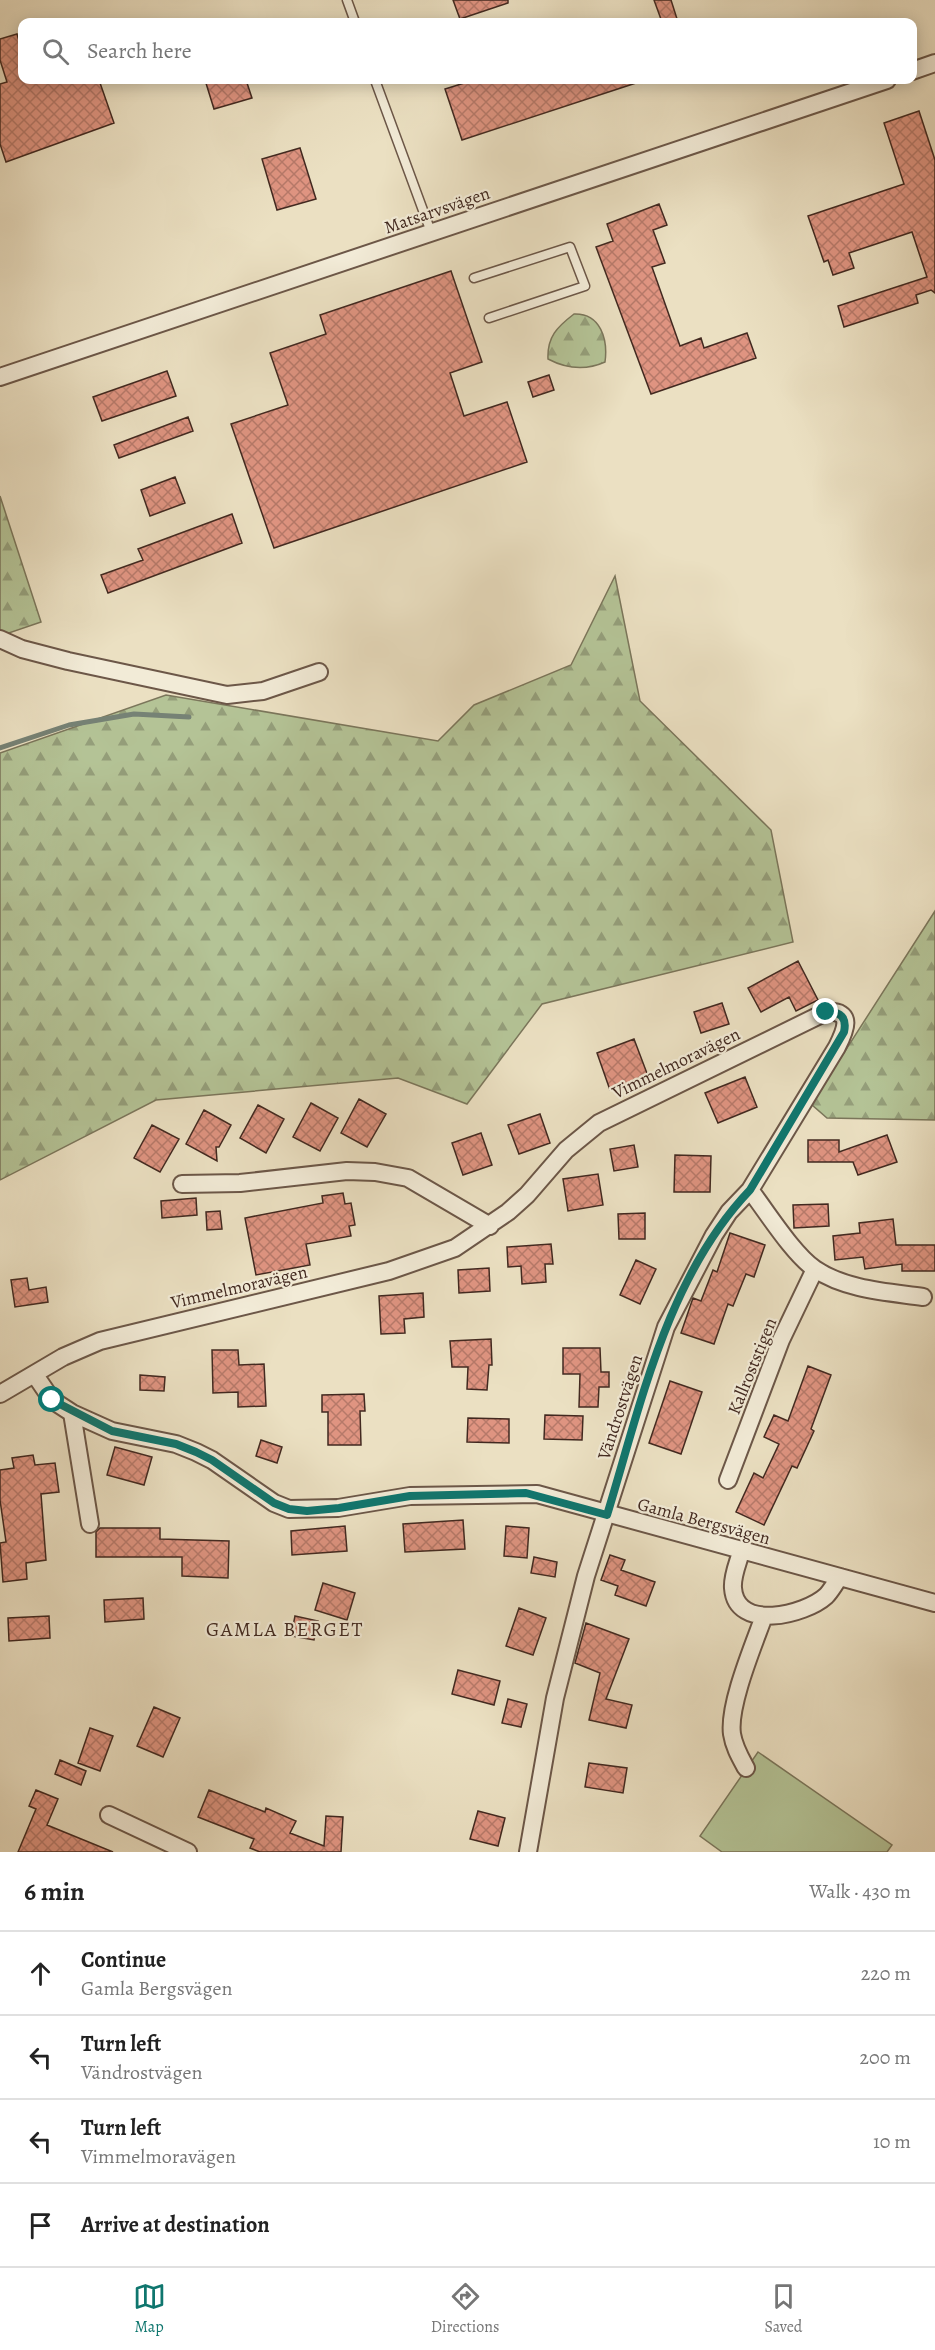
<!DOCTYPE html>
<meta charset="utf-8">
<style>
body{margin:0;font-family:Alegreya,serif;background:#f2f2f2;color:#222}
.stop{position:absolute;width:18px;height:18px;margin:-14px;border:4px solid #0f766e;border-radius:50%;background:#fff}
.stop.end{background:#0f766e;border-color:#fff;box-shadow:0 2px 6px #0008}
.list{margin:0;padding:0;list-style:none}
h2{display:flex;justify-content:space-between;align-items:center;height:78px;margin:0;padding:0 24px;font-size:26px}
h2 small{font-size:20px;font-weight:400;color:#767676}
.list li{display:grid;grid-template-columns:39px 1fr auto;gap:18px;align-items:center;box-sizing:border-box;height:84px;padding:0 24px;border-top:2px solid #e0e0e0}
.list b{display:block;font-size:22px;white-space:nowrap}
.list p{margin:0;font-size:20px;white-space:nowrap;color:#767676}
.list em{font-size:20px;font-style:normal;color:#767676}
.icon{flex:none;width:33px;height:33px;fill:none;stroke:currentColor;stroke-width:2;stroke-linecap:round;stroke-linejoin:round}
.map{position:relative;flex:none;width:935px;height:1852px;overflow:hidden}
.search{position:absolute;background:#fff;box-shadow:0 3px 15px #0003;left:18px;right:18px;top:18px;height:66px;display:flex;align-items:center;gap:15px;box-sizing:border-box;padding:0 21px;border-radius:12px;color:#767676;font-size:22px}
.sheet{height:414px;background:#fff}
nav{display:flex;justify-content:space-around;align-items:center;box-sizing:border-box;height:84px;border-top:2px solid #e0e0e0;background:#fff;font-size:16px;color:#767676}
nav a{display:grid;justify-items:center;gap:3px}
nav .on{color:#0f766e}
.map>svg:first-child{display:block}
</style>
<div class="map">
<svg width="935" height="1852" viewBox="0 0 935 1852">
<defs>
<pattern id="forest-firs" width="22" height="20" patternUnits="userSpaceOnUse" patternTransform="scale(1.5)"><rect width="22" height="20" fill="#b4c396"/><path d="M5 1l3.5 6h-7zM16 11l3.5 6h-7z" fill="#949e7a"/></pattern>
<pattern id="building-cross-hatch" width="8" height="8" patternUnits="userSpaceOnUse" patternTransform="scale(1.5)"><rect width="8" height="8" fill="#df9481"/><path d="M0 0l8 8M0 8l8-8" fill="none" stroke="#b67969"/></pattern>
</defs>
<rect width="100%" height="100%" fill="#ebe0c2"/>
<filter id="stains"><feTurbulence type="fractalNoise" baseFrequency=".00333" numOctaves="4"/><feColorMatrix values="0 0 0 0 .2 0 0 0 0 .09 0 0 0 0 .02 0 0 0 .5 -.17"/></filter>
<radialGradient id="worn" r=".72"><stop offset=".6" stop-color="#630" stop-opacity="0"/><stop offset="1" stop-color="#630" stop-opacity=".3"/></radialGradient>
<path fill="url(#forest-firs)" stroke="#7b765b" stroke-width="1.5" d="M574,314C601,313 608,340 605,362C585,371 567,369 548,359C547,337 557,327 574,314Z
M0,496L41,622L0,636Z
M615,576L640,701L771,830L793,942L542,1004L467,1104L398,1078L156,1100L0,1180V753L166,695L438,741L474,705L571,665Z
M935,911V1120L827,1118L811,1104Z"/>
<path fill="#b4c396" stroke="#7b765b" stroke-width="1.5" d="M758,1752L892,1845L887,1852H722L700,1836Z"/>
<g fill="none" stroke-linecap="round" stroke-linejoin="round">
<path stroke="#768275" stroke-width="5" d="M0,748L69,725L134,714L189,717"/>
</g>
<path fill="url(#building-cross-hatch)" stroke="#422920" stroke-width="1.5" d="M453,0H508V3L460,19Z
M654,0H671L678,22H662Z
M17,34L22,51V80H99L114,123L6,162L0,144V84L7,82L0,60V39Z
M205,80H246L252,98L214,109Z
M474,80H638L639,82L462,140L445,89Z
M919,111L935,160V293L931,290L916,295L918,303L844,327L838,306L927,277L912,232L849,253L854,268L833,275L828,260L824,262L808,216L904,184L884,123Z
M300,148L316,199L277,210L262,159Z
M659,204L667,225L653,230L665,263L652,267L680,346L701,338L704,348L747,333L756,358L651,394L596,247L613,241L607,224Z
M451,271L482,362L450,373L464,416L507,402L527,462L274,548L231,424L288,405L270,353L326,334L320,315Z
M167,371L176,396L102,421L93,397Z
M549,375L554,390L533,397L528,382Z
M188,417L193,431L119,458L114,445Z
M175,477L185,503L150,516L141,490Z
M232,514L242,543L108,593L101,575L143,560L138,549Z
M798,961L818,1000L796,1011L789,997L761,1012L748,988Z
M722,1003L729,1024L701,1033L694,1012Z
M634,1039L648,1076L610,1090L597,1053Z
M745,1077L757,1107L718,1123L705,1093Z
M359,1099L386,1114L367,1147L341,1133Z
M311,1103L338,1118L320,1151L293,1137Z
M258,1105L284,1119L266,1153L240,1138Z
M204,1110L231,1125L219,1147H216L217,1161L186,1144Z
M540,1114L550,1143L519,1154L508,1125Z
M152,1125L179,1139L160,1172L134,1158Z
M481,1133L492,1165L463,1175L452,1143Z
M887,1135L897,1162L858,1175L853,1162H808V1140H839V1152Z
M634,1145L638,1167L614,1171L610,1149Z
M675,1155L711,1156L710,1192H674Z
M598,1174L603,1205L568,1211L563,1179Z
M343,1193L345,1204L351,1203L355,1225L349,1226L351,1236L306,1244L310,1265L256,1275L245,1218L323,1203L322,1196Z
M196,1198L197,1215L162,1218L161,1201Z
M828,1204L829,1226L794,1228L793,1205Z
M220,1211L222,1229L207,1230L206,1212Z
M645,1213V1239H619L618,1214Z
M893,1219L896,1245H935V1271H902V1264L865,1269L863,1257L835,1260L833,1236L860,1233L859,1223Z
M730,1233L765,1245L754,1277L746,1274L733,1306L728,1304L714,1344L681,1333L693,1298L701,1301L713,1270L717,1272Z
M551,1244L553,1264H545L546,1282L522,1284L521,1266L508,1267L507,1247Z
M636,1260L656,1269L640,1304L620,1295Z
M489,1268L490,1291L459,1293L458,1270Z
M27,1278L29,1290L46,1287L48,1302L15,1307L11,1280Z
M423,1293L424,1317L404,1319L405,1333L381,1334L379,1296Z
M491,1339L492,1365H489L487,1390L467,1389L468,1367H452L450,1341Z
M563,1348H600L601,1372H609V1387H599L598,1407H579L580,1374H563Z
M212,1350H238L239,1365L264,1364L266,1406L238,1407V1392L213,1393Z
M808,1366L831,1375L811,1429L814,1431L797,1468L792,1466L764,1525L736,1512L754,1473L763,1478L779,1444L764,1437L774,1415L788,1421Z
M140,1375L165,1377L164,1391L140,1390Z
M670,1381L702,1392L681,1454L649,1443Z
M364,1394L365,1411H360L361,1445H328V1412H322V1395Z
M545,1415L583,1416L582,1440L544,1439Z
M468,1418L509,1419V1443L467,1442Z
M261,1440L282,1447L277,1463L256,1456Z
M115,1447L152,1457L144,1485L107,1475Z
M33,1455L35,1465L55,1463L59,1492L41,1494L46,1560L26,1563L27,1579L3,1582L0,1543L6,1542L0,1500V1470L14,1468L12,1458Z
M463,1520L465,1549L405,1552L403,1524Z
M345,1526L347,1551L292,1555L291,1531Z
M506,1526L529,1528L527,1558L504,1556Z
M100,1528H160V1539L229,1541L228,1578L182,1576V1557H96V1532Z
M610,1555L625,1560L621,1570L655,1582L646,1606L615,1595L618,1586L601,1580Z
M534,1557L557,1562L555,1577L531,1573Z
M323,1583L355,1593L347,1620L315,1610Z
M143,1598L144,1619L105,1622L104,1600Z
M519,1608L546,1618L533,1655L506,1646Z
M49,1616L50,1638L9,1641L8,1618Z
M295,1616L318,1621L314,1640L291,1636Z
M586,1623L629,1639L606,1699L632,1705L626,1728L589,1720L600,1673L575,1663Z
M458,1670L500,1681L494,1705L452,1694Z
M508,1699L527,1704L521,1727L502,1723Z
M154,1707L180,1718L163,1757L137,1746Z
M90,1728L113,1736L100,1771L78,1763Z
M60,1760L86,1771L81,1785L55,1774Z
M589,1763L627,1768L623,1793L585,1787Z
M36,1790L58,1799L47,1825L113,1852H18L36,1809L29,1806Z
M209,1790L265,1812L266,1808L296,1821L290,1833L324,1846L326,1816L343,1817L341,1852H260L250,1848L254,1839L198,1817Z
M478,1811L505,1818L498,1846L470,1839Z"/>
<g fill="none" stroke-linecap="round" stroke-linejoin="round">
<g stroke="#6c5748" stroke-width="11">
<path id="lane" d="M347,0L355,22
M375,80L431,232
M474,278L570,247L585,286L489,318"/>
</g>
<g stroke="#6c5748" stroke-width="20">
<path id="street" d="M912,71L935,63
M0,377L887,80
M0,639L22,649L68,661L227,695L263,691L319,672
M182,1184L240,1183L347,1171L375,1172L408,1178L490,1226
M750,1190C767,1212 793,1254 815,1269C846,1290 888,1292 923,1297
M35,1375L52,1400L72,1413L112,1431L176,1444L196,1452L212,1460L274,1503L289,1509L338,1508L410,1496L537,1494L935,1603
M0,1394L63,1357L100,1341L389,1271L455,1248L508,1212L527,1195L566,1150L599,1123L826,1012C855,1010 845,1031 837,1047L750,1190L729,1212L714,1235L666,1327L586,1576L555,1698L528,1852
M72,1413L90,1524
M728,1480L781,1340L815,1269
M741,1552C738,1563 732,1576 733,1588C736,1632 805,1615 826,1596C831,1591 835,1583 840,1577
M746,1768C740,1757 734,1747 732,1734C728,1705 754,1644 764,1616
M109,1815L188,1852"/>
</g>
<use href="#lane" stroke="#f2ebd7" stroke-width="8"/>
<use href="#street" stroke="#f2ebd7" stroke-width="16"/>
</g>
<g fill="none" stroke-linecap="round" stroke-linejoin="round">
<path stroke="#0f766e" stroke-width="8" d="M52,1400L112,1431L176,1444L196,1452L212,1460L274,1503L289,1509L307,1511L339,1508L410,1496L526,1493L607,1515C641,1404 667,1277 750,1190L844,1032C847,1018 841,1011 826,1012"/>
</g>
<g text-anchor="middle" stroke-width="4.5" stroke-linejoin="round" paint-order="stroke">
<g font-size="18" fill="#422920" stroke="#f2ebd7">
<text transform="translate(437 210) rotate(-19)" y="6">Matsarvsvägen</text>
<text transform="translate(676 1063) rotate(-26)" y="6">Vimmelmoravägen</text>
<text transform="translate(239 1287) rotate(-13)" y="6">Vimmelmoravägen</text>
<text transform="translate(752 1366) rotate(-68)" y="6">Kallroststigen</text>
<text transform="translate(620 1407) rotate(-72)" y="6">Vändrostvägen</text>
<text transform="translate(704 1521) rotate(15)" y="6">Gamla Bergsvägen</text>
</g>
<g font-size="20" letter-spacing="1.5" fill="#422920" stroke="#f2ebd7">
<text x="285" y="1636">GAMLA BERGET</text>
</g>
</g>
<rect width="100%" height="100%" filter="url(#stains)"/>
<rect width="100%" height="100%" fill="url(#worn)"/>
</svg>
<div class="stop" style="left:52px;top:1400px"></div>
<div class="stop end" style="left:826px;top:1012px"></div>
<div class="search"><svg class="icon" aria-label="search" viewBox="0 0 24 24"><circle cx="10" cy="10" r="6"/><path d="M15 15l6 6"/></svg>Search here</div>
</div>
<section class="sheet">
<h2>6 min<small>Walk · 430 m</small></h2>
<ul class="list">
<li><svg class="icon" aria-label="ahead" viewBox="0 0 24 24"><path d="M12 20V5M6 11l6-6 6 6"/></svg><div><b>Continue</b><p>Gamla Bergsvägen</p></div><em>220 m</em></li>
<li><svg class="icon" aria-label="left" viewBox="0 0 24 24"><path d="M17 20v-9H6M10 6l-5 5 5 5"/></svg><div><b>Turn left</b><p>Vändrostvägen</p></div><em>200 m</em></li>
<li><svg class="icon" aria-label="left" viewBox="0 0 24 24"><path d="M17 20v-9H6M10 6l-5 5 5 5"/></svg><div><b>Turn left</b><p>Vimmelmoravägen</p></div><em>10 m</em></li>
<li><svg class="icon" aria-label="arrive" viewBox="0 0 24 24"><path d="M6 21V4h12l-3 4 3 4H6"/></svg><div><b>Arrive at destination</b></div></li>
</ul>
</section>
<nav>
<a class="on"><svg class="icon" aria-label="map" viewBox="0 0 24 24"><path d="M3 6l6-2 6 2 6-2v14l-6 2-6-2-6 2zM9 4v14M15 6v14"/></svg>Map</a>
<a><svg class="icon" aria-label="directions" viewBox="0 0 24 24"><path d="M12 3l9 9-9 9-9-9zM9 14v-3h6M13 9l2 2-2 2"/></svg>Directions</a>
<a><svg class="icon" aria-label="saved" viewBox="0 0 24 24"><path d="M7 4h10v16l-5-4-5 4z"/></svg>Saved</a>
</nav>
